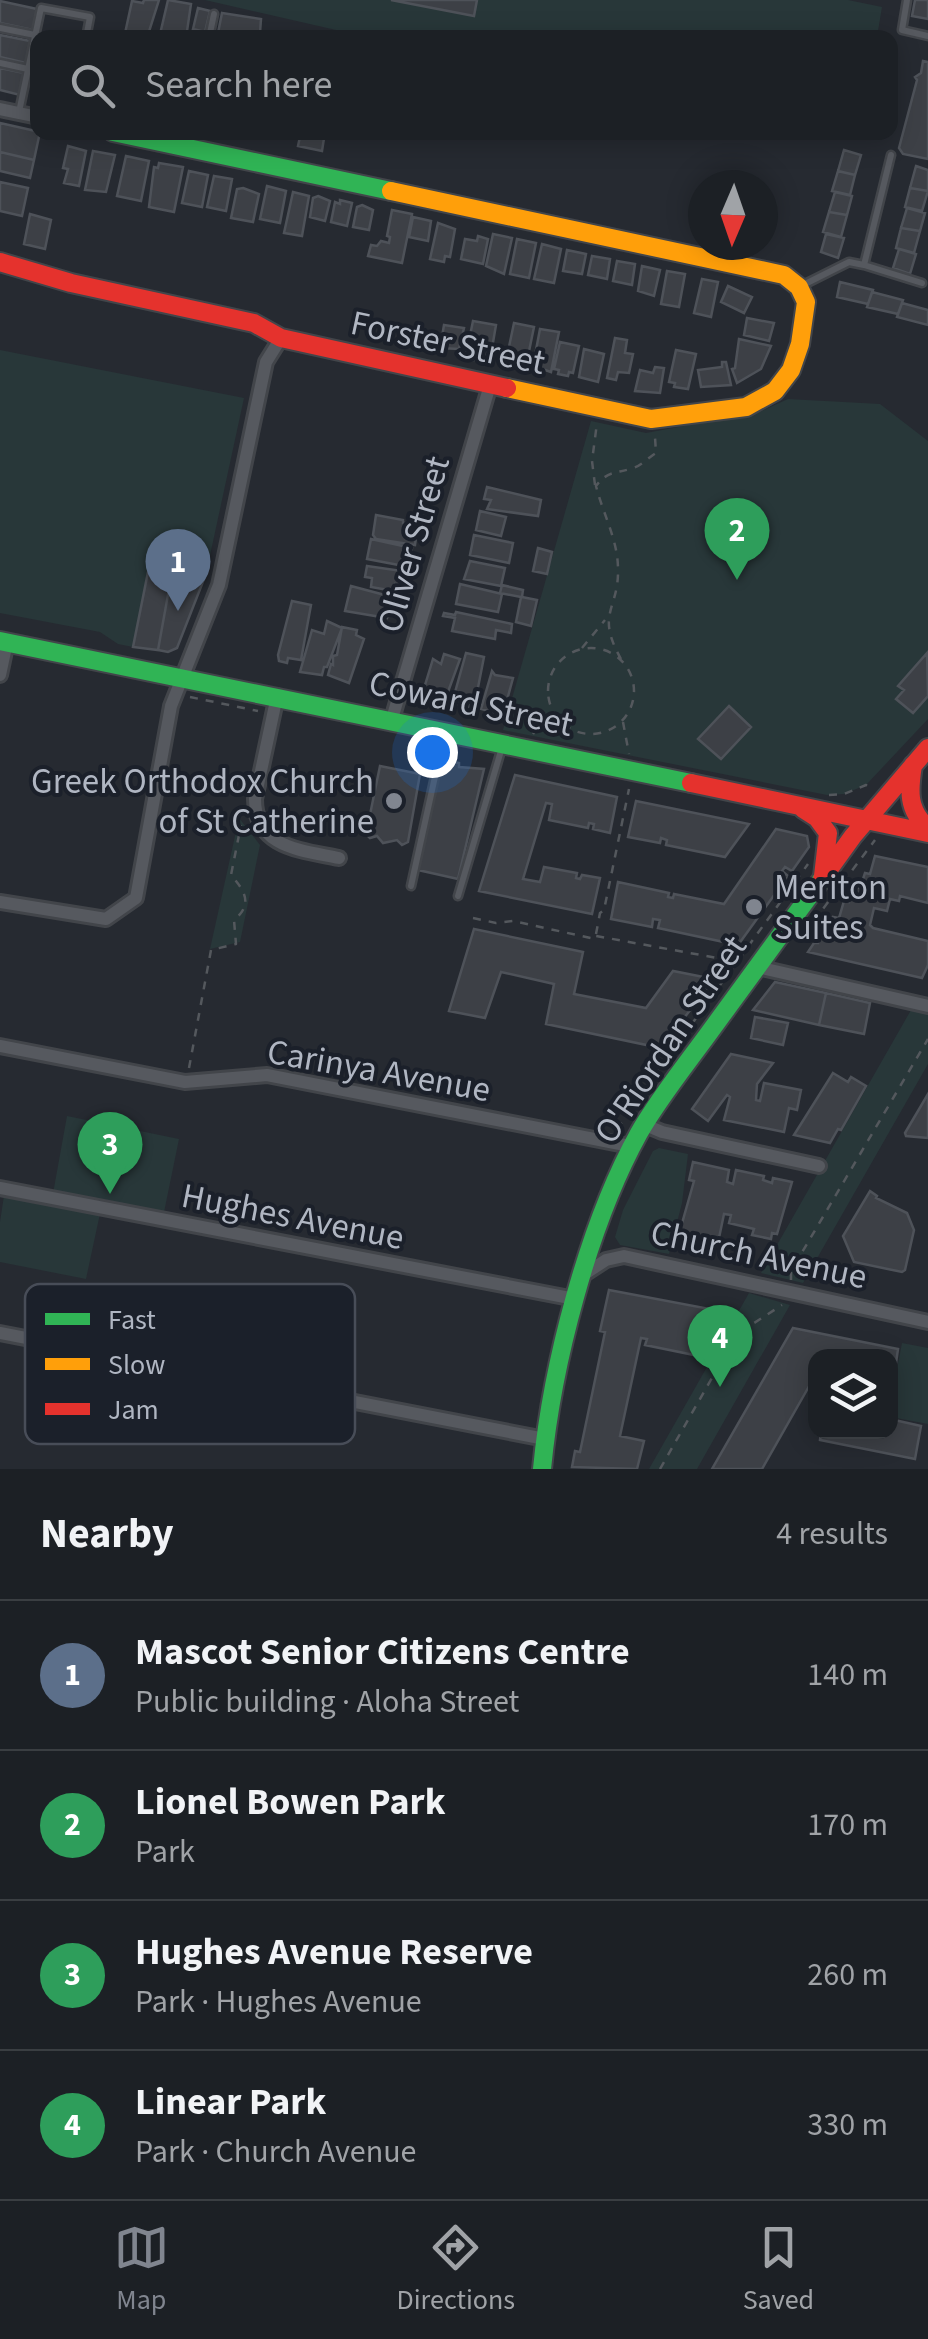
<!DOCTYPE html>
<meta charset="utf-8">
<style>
body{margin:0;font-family:"Source Sans 3",sans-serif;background:#25282d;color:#f1f3f6}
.controls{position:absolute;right:30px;bottom:30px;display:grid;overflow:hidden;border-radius:20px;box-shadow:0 5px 25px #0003}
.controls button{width:90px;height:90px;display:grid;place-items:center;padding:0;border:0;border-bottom:2px solid #3a3e42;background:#1c2025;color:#f1f3f6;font:50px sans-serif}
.compass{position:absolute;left:688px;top:170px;width:90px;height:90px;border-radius:50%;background:#1c2025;box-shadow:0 5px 25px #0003;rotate:182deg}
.you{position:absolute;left:432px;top:752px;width:35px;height:35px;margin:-25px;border:8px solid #fff;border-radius:50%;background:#1a73e8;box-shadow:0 0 0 15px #1a73e833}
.badge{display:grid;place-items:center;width:65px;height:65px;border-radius:50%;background:#80858f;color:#fff;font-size:32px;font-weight:700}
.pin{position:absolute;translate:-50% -82px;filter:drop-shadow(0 2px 5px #0008)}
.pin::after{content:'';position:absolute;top:52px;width:35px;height:30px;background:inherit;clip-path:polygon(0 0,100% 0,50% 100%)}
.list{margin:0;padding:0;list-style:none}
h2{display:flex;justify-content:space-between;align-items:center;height:130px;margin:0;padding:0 40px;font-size:42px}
h2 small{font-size:32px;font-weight:400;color:#a0a3a7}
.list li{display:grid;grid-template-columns:65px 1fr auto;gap:30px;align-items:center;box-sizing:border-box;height:150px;padding:0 40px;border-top:2px solid #3a3e42}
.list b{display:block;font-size:38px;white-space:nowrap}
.list p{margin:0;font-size:32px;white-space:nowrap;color:#a0a3a7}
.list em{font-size:32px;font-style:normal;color:#a0a3a7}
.icon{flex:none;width:55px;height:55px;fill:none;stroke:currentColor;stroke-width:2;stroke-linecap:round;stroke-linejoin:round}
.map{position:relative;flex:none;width:928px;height:1469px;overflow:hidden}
.search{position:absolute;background:#1c2025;box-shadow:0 5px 25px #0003;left:30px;right:30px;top:30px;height:110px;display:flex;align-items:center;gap:25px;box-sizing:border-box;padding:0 35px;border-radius:20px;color:#a0a3a7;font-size:38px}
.sheet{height:730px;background:#1c2025}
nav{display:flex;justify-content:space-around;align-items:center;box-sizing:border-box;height:140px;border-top:2px solid #3a3e42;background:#1c2025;font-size:28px;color:#a0a3a7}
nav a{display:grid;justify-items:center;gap:5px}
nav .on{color:#80858f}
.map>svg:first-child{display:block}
</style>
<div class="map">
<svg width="928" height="1469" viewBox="0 0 928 1469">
<rect width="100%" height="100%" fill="#262a31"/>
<path fill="#283739" d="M205,0H391L473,16L477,0H848L882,7L877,37L371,38Z
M0,350L244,398L206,574L150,562L133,647L118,644L100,632L0,613Z
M788,399L880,404L928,441V719L866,785L844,794L827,795L503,730L591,421L646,433L759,412Z
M239,818L260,845L240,942L210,949Z
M911,1010L928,1014V1064L803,1283L761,1273Z
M67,1116L179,1139L162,1222L101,1209L86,1279L0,1262V1222L5,1189L52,1199Z
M659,1148L688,1154L682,1203L669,1254L620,1245L615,1237L623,1210L653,1151Z
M749,1293L790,1305L697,1469H649Z
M902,1343L928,1348V1424L891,1417V1400Z"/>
<path fill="#3d4046" stroke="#4e5259" stroke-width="2.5" d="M144,0H159L147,38H124L132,1L143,3Z
M168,0L191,4L186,38H152L158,37L161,30Z
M391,0H477L474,16Z
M915,0H928V19L912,16Z
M0,1L37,9L33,30L0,23Z
M198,8L210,11L205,32L193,29Z
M222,13L261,19L260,33H264L263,38H217Z
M0,35L30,41L26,63L0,57Z
M923,61L928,62V159L903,154L899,148L917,80L915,77L921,73Z
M0,68L24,73L20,95L0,90Z
M0,123L40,132L34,160L0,152Z
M301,132H325L322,151L298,146Z
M68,146L86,151L79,186L64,183L68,169L63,168Z
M844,150L861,155L855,175L838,171Z
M93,151L115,155L106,192L85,190Z
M0,152L34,160L30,178L0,171Z
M126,156L149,161L141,201L117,196Z
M159,163L183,167L174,212L149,207L154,167L158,168Z
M916,166L928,170V191L910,188Z
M189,171L208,175L202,207L182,203Z
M838,171L855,175L850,195L832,191Z
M214,176L232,179L226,211L207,207Z
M0,182L28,188L22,216L0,211Z
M267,186L286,191L280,223L260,219Z
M243,188L259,194L253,222L231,218L237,189Z
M910,188L928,191L922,211L905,207Z
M293,192L309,196L302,236L284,233Z
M835,192L852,196L847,215L829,212Z
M318,196L330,201L325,221L310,217L313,198Z
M340,200L352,203L347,226L331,222L335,202L340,204Z
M362,205L373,210L369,230L353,227L357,207Z
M907,208L925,213L920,231L901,228Z
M392,210L412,214L402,263L368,256L371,245L377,246L381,241L389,243L390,237L387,236Z
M829,212L847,215L841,237L823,232Z
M30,214L51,220L45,249L24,244Z
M413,217L431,221L428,241L409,237Z
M438,223L455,229L450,257L445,256L444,262L430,259Z
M901,228L920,231L914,253L896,248Z
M493,234L512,238L504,274L486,266Z
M826,234L844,238L838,258L821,252Z
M478,236L488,239L483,264L461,259L465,239L477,241Z
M517,239L536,243L529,278L510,274Z
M542,244L561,249L554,283L534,279Z
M899,249L916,254L910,274L893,268Z
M567,250L586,254L582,274L563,271Z
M592,256L610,259L607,279L588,275Z
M617,261L635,264L632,285L613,281Z
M642,266L660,270L654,296L638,291Z
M667,271L685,274L679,307L661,304Z
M702,279L718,282L711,317L694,313Z
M840,282L873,290L868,304L837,297Z
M728,286L752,297L744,313L721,302Z
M872,292L903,300L898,314L867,307Z
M902,303L928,310V325L897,317Z
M747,318L774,323L769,341L744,335Z
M473,321L496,325L490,360H472L473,357L466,355Z
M514,323L534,327L526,366L506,361Z
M444,325L464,328L459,349L440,348Z
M540,329L559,332L551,372L533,366Z
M615,338L627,340L625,353L633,354L629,373L618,372L616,380L607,378Z
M739,339L771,346L761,369L737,383L732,369L735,368Z
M560,342L579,346L573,373L569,372L568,376L558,374L559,370L554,369Z
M584,349L604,354L598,382L579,377Z
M676,350L696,354L688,389L674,387L675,383L669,382Z
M722,362H726L731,385L701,387L698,370L722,367Z
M655,367L664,368L660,393L635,391L640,370L653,373Z
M487,487L541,500L538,516L487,509L491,500L484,499Z
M480,511L506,517L501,536L476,530Z
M376,515L403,520V523H418L415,545L376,539L373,535Z
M474,535L513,543L509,563L470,555Z
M371,539L412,548L410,562L405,561L404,566L367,559Z
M538,548L552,552L547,574L533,571Z
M470,561L505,568L501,586L464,579Z
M150,562L173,567L158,650L133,647Z
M367,566L402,571L399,585L395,584L394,591L371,587L372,578L365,577Z
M173,567L206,574L177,648L168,652L158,650Z
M460,584L502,594L498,612L456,604Z
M502,585L523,590L522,597L537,600L531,626L516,622L521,597L500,593Z
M351,586L396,598L393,614L388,613L387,618L345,611Z
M292,601L311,605L301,660L288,658L287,663L279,661L278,655Z
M456,612L512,624L511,633L496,630L495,639L452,631L455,618L443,616L444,613L455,615Z
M327,621L342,628L327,667H324L322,675L300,672L312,630L324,634Z
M342,627L357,630L356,635L364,639L349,683L328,675L331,664L333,665V656L337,655Z
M466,653L484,657L474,708L452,703Z
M927,653L928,696L913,713L896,699L904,690L898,686Z
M444,654L460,659L444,703L422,695L433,659L441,664Z
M492,671L495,675L513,678L503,715L481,709Z
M729,706L751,727L721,759L698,739Z
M445,760L459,763V767L484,769L458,879L418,870L441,763L444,764Z
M380,766L420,774L408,842L402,845L397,840L383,843L377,836L370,838L366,834Z
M515,775L617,797L610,833L593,829L594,824L589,823L588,828L549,820L552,804L546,803L523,879L540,882L544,867L577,873L576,878L580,879L582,875L600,878L592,914L479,891Z
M636,801L749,824L725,857L666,845L667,840L661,838L660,843L628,837Z
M776,829L807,836L809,847L792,871L785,867L782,871L788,876L738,945L658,928L660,920L653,919L652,927L611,919L618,882L669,893L668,897L673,898L674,894L724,904Z
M875,856L928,867V903L900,896L899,901L890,899L887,911L874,908L870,925L873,928L928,941V965L922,978L808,952L814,943H818L819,936L824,938L826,930L830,931L833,917L839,918L844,901L849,902L855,887L860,888L865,873L870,874Z
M474,929L583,952L574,994L646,1008L673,971L714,979L661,1048L546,1024L554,984L501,972L485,1018L449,1011Z
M775,982L826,993L819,1025L753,1010Z
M826,993L870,1003L864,1034L819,1025Z
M755,1017L788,1023L783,1045L751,1038Z
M731,1054L773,1063L757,1084L756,1100L760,1101L764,1083L801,1090L797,1110L789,1108L784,1132L724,1120L730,1097L727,1095L708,1121L692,1109Z
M833,1073L848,1082L851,1077L866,1086L841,1130L838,1129L830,1143L794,1135Z
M928,1094V1138L906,1136L905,1133Z
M693,1162L729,1170L727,1182L733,1184L736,1170L764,1176L763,1180L772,1183L773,1178L792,1182L777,1234L772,1233L771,1239L752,1235L754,1229L729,1223L731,1215L724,1214L719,1238L679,1234L694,1181L689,1180Z
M870,1191L877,1196L876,1198L907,1213L914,1230L905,1270L902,1272L854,1262L843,1236Z
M609,1290L731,1313L716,1332L714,1343L704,1357L645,1345L647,1339L641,1338L620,1436L644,1441L637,1469L572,1467L575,1451L580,1452L605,1332L600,1331Z
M793,1328L898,1349L896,1363L890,1362V1356H816V1374L762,1469H712Z
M890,1419L921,1426L915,1459L820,1440L821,1432H890Z"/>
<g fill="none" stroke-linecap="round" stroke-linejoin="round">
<g stroke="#42454a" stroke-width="11">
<path id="lane" d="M907,0L902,30L928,36
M0,28L35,35
M209,38L214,14
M0,63L28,69
M19,112L41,8L90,17L86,38
M188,147L191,132
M891,155L864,265L922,283
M801,286L849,262L864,265
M411,886L445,731
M458,896L503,744"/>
</g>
<g stroke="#42454a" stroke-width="18">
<path id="street" d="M0,109L38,117
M0,675L7,642
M277,696L255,799C255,848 301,850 339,858
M392,719L490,385
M0,902L106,919L136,898L171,706L219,585L266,362L281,338
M757,967L928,1006
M0,1046L185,1082L267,1075L630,1146
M643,1124L662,1132L819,1166
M0,1188L575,1299
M583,1275L606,1260L624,1256L928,1322
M0,1333L545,1439"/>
</g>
<g stroke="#42454a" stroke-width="22">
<path id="fast" d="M113,132L391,191
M0,641L691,783
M542,1469C552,1365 588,1225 639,1133C659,1098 685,1066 709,1033C746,982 784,930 822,879"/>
</g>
<g stroke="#42454a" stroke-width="22">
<path id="slow" d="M391,191L784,275L799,287L806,302L800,344L791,370L775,391L746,407L651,419L507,388"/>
</g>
<g stroke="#42454a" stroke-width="22">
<path id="jam" d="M0,262L71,283L254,323L281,338L507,388
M913,765C909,790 907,810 928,828
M691,783L928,833
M803,809L817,818L828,833L823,876
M822,879L853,836L928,748"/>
</g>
<path stroke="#54585d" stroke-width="2.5" stroke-dasharray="8 8" stroke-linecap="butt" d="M595,485L592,461L597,423
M548 691a43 43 0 1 1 86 0a43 43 0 1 1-86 0Z
M582,648L605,620
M621,659C595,613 619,610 618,569C618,540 603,514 596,486C608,470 616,474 633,468C641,466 649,457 656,453L655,437
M190,697L258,711
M623,722L629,754
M533,734L550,708
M829,795L844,794L866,785L873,790
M473,918L496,923L513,921L595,939L596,936L734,961
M596,934L600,913L604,910L629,789
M804,934L875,840
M189,1068L211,950L236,944L234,920C254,904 244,890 231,875L241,825
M654,1076L808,864
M617,1129L641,1095
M791,1280V1271L928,1039
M660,1469L737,1334L782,1305"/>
<use href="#lane" stroke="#56595f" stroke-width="6"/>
<use href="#street" stroke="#56595f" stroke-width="12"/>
<use href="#fast" stroke="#30b455" stroke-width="18"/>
<use href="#slow" stroke="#ff9f0a" stroke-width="18"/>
<use href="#jam" stroke="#e5322d" stroke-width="18"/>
</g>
<g fill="#80858f" stroke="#1b202a" stroke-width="4">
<circle cx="394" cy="801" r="10"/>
<circle cx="754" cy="907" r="10"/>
</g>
<g text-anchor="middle" stroke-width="8" stroke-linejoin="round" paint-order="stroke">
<g font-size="35" fill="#b0b6c2" stroke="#1b202a">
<text transform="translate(448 342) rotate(12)" y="12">Forster Street</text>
<text transform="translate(413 544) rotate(-74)" y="12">Oliver Street</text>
<text transform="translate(471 703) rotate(12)" y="12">Coward Street</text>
<text transform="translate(670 1039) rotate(-56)" y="12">O'Riordan Street</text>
<text transform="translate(379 1070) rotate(10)" y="12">Carinya Avenue</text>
<text transform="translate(293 1216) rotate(11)" y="12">Hughes Avenue</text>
<text transform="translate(759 1254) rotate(12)" y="12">Church Avenue</text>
</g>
<g font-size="35" fill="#b0b6c2" stroke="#1b202a" text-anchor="end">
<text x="374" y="793">Greek Orthodox Church<tspan x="374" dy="40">of St Catherine</tspan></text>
<text x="774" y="899" text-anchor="start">Meriton<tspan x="774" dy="40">Suites</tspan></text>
</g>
</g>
<rect x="25" y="1284" width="330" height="160" rx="15" fill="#1b202a" stroke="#484d58" stroke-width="2.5"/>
<rect x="45" y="1313" width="45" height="12" fill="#30b455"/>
<rect x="45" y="1358" width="45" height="12" fill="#ff9f0a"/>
<rect x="45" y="1403" width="45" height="12" fill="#e5322d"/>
<g font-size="28" fill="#b0b6c2">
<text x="108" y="1329">Fast</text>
<text x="108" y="1374">Slow</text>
<text x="108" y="1419">Jam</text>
</g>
</svg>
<div class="controls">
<button><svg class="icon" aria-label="layers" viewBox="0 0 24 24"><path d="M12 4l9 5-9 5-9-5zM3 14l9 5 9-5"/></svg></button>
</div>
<svg class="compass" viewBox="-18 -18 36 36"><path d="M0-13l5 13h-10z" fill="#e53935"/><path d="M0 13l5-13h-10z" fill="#a0a3a7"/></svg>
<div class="you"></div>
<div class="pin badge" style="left:178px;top:611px;background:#5c6f8a">1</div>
<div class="pin badge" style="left:737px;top:580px;background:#2e9e5b">2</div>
<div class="pin badge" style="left:110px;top:1194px;background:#2e9e5b">3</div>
<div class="pin badge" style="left:720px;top:1387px;background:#2e9e5b">4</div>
<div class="search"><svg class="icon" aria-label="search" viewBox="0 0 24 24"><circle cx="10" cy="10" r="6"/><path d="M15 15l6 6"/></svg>Search here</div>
</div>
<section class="sheet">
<h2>Nearby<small>4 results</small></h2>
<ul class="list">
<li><span class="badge" style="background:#5c6f8a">1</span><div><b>Mascot Senior Citizens Centre</b><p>Public building · Aloha Street</p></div><em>140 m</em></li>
<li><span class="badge" style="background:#2e9e5b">2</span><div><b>Lionel Bowen Park</b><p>Park</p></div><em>170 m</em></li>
<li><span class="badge" style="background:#2e9e5b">3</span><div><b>Hughes Avenue Reserve</b><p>Park · Hughes Avenue</p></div><em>260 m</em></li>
<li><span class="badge" style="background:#2e9e5b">4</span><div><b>Linear Park</b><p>Park · Church Avenue</p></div><em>330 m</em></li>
</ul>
</section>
<nav>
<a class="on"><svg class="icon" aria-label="map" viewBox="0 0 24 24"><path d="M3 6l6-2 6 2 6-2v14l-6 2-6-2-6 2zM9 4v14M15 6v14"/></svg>Map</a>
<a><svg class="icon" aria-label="directions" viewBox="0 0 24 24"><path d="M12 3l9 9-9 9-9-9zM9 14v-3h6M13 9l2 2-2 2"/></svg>Directions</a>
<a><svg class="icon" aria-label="saved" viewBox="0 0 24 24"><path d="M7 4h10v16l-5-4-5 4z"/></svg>Saved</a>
</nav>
